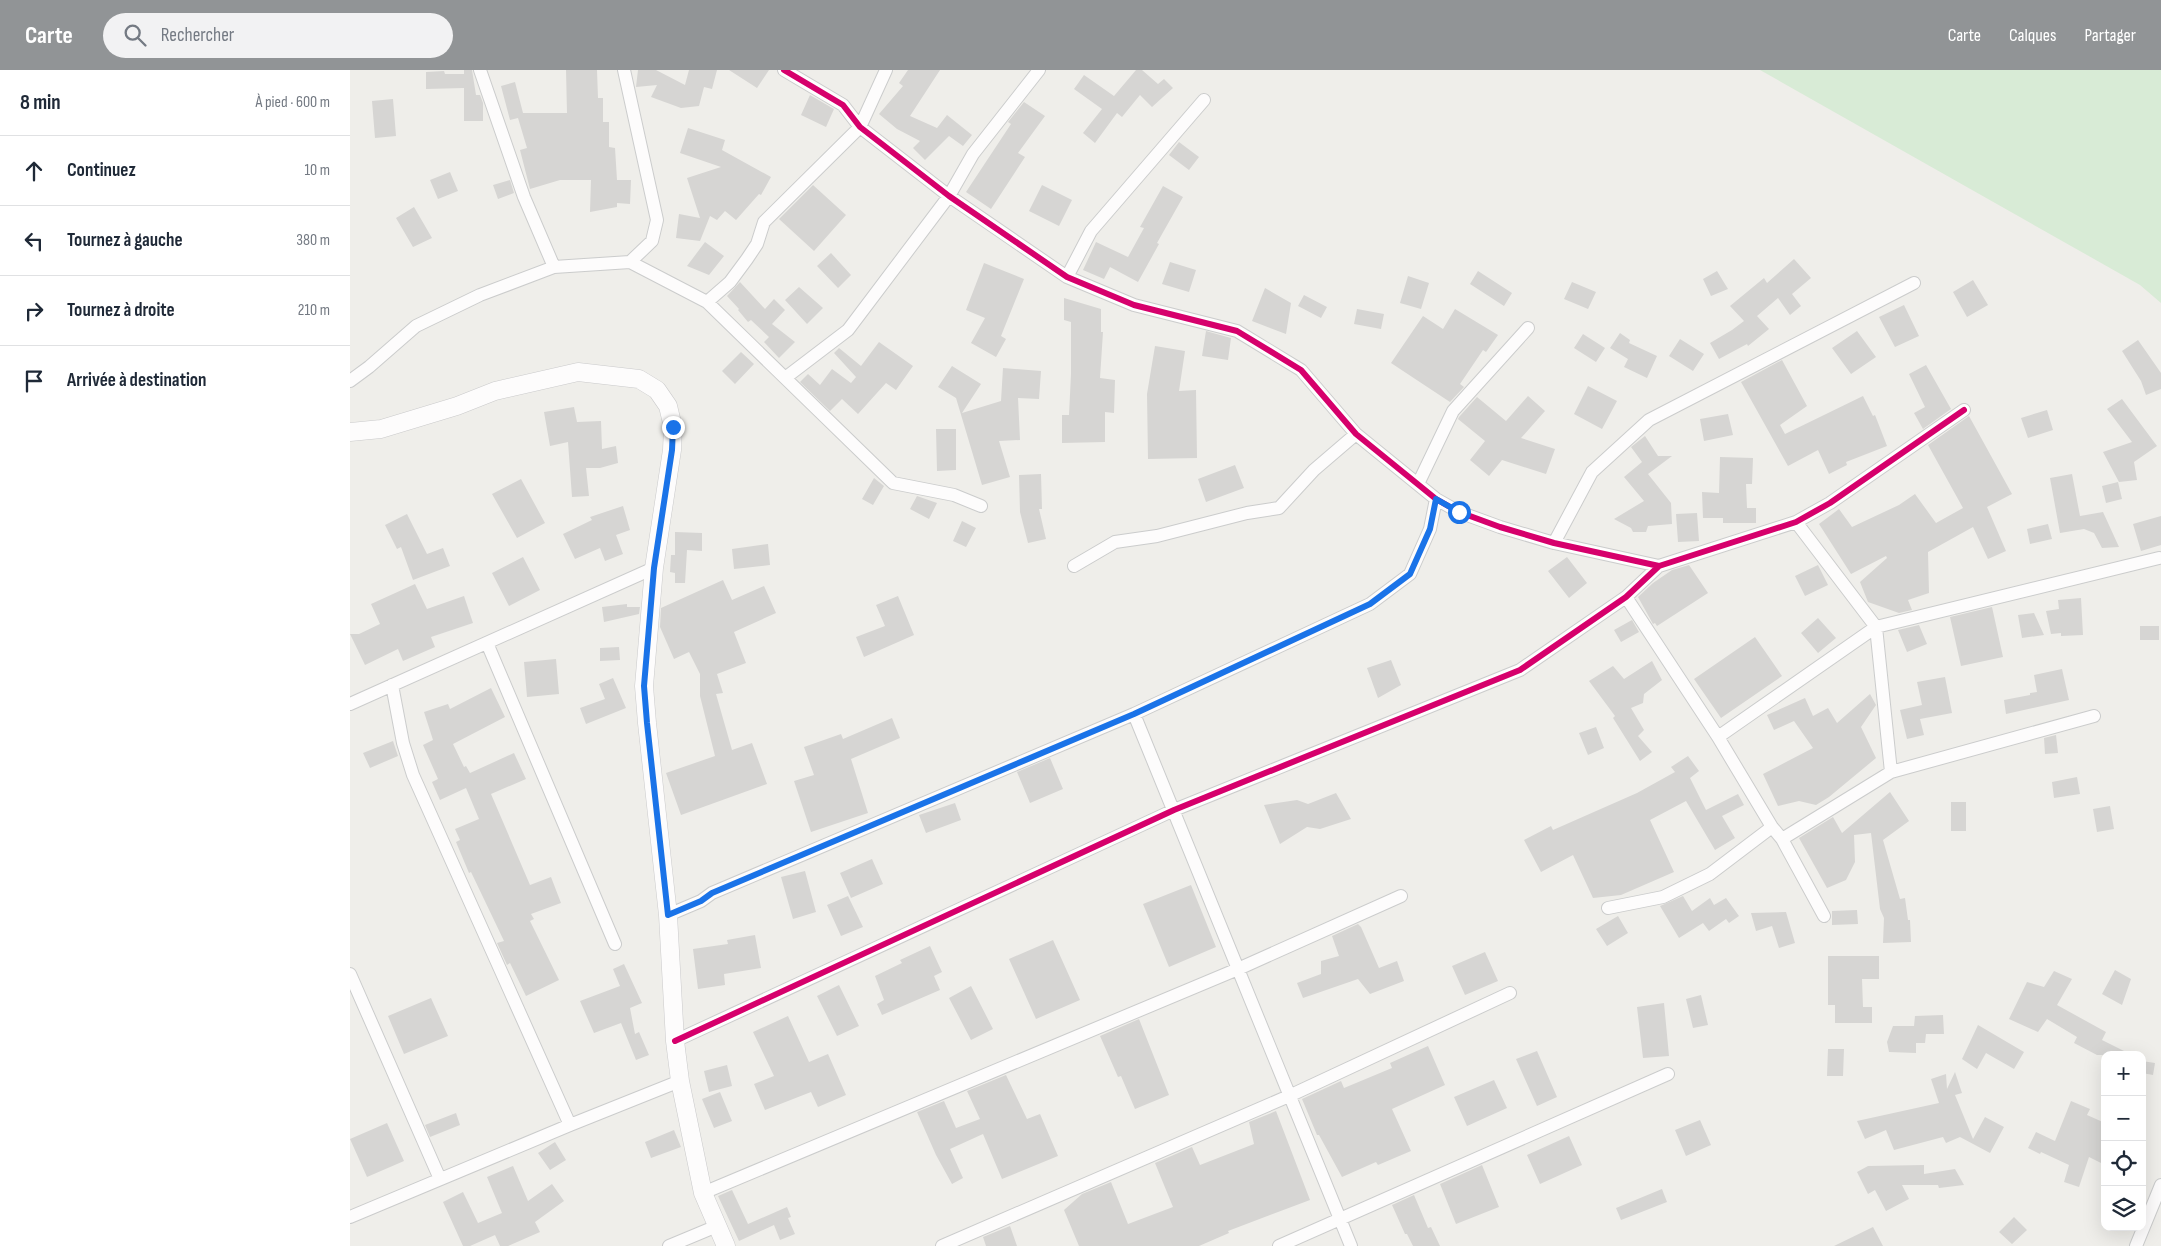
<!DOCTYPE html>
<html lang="fr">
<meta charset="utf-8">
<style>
body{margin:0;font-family:"Sofia Sans Condensed",sans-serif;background:#f2f2f3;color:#1f2937}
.controls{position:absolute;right:15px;bottom:15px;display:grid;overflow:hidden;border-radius:10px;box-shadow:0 5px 20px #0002}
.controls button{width:45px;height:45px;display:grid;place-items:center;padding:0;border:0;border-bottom:1px solid #e0e1e3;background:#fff;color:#1f2937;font:25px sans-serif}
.stop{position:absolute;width:15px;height:15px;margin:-11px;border:4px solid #1a73e8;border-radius:50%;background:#fff}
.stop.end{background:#1a73e8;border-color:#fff;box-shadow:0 1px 5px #0008}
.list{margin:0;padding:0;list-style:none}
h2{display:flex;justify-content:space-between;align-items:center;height:65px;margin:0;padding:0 20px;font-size:21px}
h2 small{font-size:16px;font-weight:400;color:#747a83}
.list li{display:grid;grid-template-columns:32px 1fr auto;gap:15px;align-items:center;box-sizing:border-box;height:70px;padding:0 20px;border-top:1px solid #e0e1e3}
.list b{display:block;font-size:19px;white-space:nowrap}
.list em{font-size:16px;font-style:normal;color:#747a83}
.icon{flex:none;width:28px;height:28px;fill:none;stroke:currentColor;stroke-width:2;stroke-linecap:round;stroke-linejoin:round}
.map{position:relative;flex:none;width:1811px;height:1176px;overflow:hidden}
header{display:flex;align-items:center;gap:30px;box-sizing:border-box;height:70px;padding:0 25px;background:#919496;color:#fff}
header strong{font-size:24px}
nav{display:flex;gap:28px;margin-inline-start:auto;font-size:18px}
.search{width:350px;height:45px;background:#f2f2f3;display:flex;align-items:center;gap:12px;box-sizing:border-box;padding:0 18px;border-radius:28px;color:#747a83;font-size:19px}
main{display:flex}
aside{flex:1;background:#fff}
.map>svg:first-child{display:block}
</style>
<header>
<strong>Carte</strong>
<div class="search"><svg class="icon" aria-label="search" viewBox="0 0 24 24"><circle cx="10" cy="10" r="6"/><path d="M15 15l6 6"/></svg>Rechercher</div>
<nav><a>Carte</a><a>Calques</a><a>Partager</a></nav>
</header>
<main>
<aside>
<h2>8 min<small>À pied · 600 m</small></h2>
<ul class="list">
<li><svg class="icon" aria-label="ahead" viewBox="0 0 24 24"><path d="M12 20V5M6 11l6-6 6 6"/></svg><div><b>Continuez</b></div><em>10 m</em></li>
<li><svg class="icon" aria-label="left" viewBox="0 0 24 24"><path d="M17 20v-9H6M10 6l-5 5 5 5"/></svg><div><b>Tournez à gauche</b></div><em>380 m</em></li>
<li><svg class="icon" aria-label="right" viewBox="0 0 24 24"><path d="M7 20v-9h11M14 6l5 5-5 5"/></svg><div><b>Tournez à droite</b></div><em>210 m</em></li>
<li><svg class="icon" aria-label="arrive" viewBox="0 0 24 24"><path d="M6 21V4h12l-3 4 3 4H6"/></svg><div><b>Arrivée à destination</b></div></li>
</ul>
</aside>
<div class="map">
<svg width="1811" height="1176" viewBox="0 0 1811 1176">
<rect width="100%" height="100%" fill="#efeeea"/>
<path fill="#d8ebd6" d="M1410,0H1811V233L1790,215Z"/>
<path fill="#d6d5d3" d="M114,0H122L126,25H130L133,33V51H114V18L76,19V2L94,1L95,4H114Z
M216,0H247L248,28H253V52H259V77L265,78L267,110H281L280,134L267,133V137L240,142L241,110H210L180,119L170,80L177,78L168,48L160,50L151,16L165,12L173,43H217Z
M288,0H306L335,15L339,0H367L362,19L354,17L349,36L331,38L301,27L307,15L286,17Z
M379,0H419L407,18Z
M558,0H590L560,46L587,58L597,45L622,65L613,76L599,66L575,90L563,78L570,71L547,59L529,44L553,16L549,13Z
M786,0H792L808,14L814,9L823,18L802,37L790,25L772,47L767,43L745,73L733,63L752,39L724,19L734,5L764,26Z
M460,25L484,39L476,57L451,45Z
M43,29L46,66L25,68L22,31Z
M674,32L695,46L668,83L675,87L641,139L616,122L661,54L658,52Z
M338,58L375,70L372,80L421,107L411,125L409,124L386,150L375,141L367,150L360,146L350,171L326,168L329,144L350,148L337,108L371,97L330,83Z
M829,72L849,87L839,100L819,85Z
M100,102L108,121L88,129L80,110Z
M160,110L164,123L148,129L143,115Z
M463,115L496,145L464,181L429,149Z
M692,115L722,130L709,156L679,141Z
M813,116L833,127L807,173L809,174L788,212L760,197L754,209L733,200L746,172L778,187L794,158L790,157Z
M64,137L82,168L63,177L46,148Z
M355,172L374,186L359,205L337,196Z
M481,183L501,205L488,218L467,196Z
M1444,189L1461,208L1442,224L1451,236L1440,245L1428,228L1407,246L1419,259L1398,276L1397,274L1369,289L1360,273L1382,260L1394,251L1380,236L1414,208L1417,213Z
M820,192L846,200L839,222L812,214Z
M634,193L674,209L651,266L656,269L646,287L621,273L635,248L616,240Z
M1128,201L1162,223L1154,236L1120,214Z
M1367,201L1378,219L1361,226L1353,209Z
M1058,206L1079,213L1071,239L1050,233Z
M1623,210L1638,235L1617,247L1603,222Z
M390,212L415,239L424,229L435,240L422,254L445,272L429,288L414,272L419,267L401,250L398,252L388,240L389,239L377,226Z
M1222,212L1246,222L1238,239L1214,229Z
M449,217L473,238L457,254L435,230Z
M915,218L941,233L936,264L902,251Z
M954,225L977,237L971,248L948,236Z
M714,228L751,239V262H753L750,308L765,310L764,343L755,342V372L712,373V345H719L721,304V252L714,250Z
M1554,235L1569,266L1545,277L1529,247Z
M1007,239L1034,244L1031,259L1004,254Z
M1105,239L1148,265L1136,282L1133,280L1110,314L1114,317L1100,332L1041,293L1073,246L1093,259Z
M856,261L881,268L878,290L852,286Z
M1507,261L1526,287L1501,304L1482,278Z
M1270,263L1280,270L1279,273L1307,286L1297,308L1274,297L1278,289L1260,278Z
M1233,264L1255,278L1246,292L1224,278Z
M1330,269L1354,284L1343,301L1319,286Z
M1788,270L1811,303V319L1796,325L1791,311L1772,281Z
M529,272L563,296L546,320L536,313L508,344L492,329L480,341L450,312L458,304L470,315L482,299L501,313L506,307L484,283L489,278L511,296Z
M805,276L835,281L829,321L846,320L847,388L798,389L797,324Z
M391,282L404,294L385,314L372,301Z
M1432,290L1457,336L1430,355L1435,364L1513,326L1523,346L1525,345L1537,376L1496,392L1497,395L1479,404L1468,380L1438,396L1391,312Z
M1576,295L1601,339L1573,359L1564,343L1575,337L1559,304Z
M602,296L631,314L612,343L651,331L653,298L691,301L689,329L668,328L670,370L649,371L660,407L632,415L606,328L588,317Z
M1238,316L1267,331L1252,359L1224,344Z
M1178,326L1195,341L1171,368L1205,379L1196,404L1152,390L1139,406L1120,390L1135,371L1108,349L1109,347L1127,327L1156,351Z
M1772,329L1807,376L1784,392L1787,410L1769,412L1753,382L1782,372L1757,339Z
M224,337L227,352L251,351L252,379L266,376L268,393L250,398H236L239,426L222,427L218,372L200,376L194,342Z
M1697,340L1703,360L1678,368L1671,348Z
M1378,344L1383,365L1354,371L1350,349Z
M1619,346L1662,424L1637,437L1656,481L1638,489L1623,457L1578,482L1579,523L1558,530L1562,540L1549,543L1518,532L1510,512L1537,488L1536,486L1501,504L1469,454L1489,439L1502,457L1549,435L1565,424L1586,453L1613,438L1578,375Z
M586,359H606V400L587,401Z
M1295,366L1308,386H1322L1298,404L1321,433L1322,454L1298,456L1296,462H1283L1281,458L1264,449L1294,431L1274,407L1292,392L1281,377Z
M1370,387L1403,388L1402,414H1396L1397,438H1406V453H1373V448H1353L1352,422L1369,423Z
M885,395L894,418L856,432L848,409Z
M691,404L692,439H689L696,469L678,473L670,442L669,405Z
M1722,404L1730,446L1753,442L1769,477L1752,478L1744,463L1734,459L1710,463L1700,408Z
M524,408L534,416L523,435L512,429Z
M171,409L195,453L167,468L142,424Z
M1768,412L1772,429L1756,433L1752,416Z
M567,426L587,433L579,449L560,439Z
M273,436L280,460L266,465L273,484L255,491L250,478L225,489L213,464L242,450L240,447Z
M1347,443L1349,471L1328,472L1326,444Z
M57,444L77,484L93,478L100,496L63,510L51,477L47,479L35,455Z
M1811,446V475L1791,481L1783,454Z
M612,451L626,458L616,477L603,471Z
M1698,454L1702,469L1680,474L1677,459Z
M325,462L352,463V481L337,480L335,513H325V503L320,502L321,485H325Z
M418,474L420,495L384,499L382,479Z
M173,487L190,520L159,536L142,503Z
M1217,487L1237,513L1219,528L1198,501Z
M1339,495L1358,523L1307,556L1305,553L1303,554L1288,527L1303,513L1322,500Z
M1468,495L1478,515L1455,526L1445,506Z
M373,510L382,530L414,516L426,543L384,562L396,593L367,604L373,623L366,624L382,680L402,673L417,714L331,745L316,703L365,686L350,626V604L339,582L324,589L310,557L311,538Z
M65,514L77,539L114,526L123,553L81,567L85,577L53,591L48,579L15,595L0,564H9L30,554L21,534Z
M548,526L564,565L514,587L506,567L535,556L526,535Z
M1731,528L1733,565L1711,566V563L1701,564L1696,541L1709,539L1708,530Z
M277,534V537H290L289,544L254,552L252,537Z
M1642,537L1653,587L1611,596L1600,547Z
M1684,543L1694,565L1672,568L1668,545Z
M1468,548L1486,568L1468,583L1451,563Z
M1282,550L1289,562L1271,572L1264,560Z
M1569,555L1577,574L1557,582L1548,560Z
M1790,556H1809V570H1790Z
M1405,567L1432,606L1371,648L1344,609Z
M269,577L270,590L250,591V578Z
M206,589L209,624L177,627L174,592Z
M1041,590L1051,615L1028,628L1017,598Z
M1302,591L1312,610L1294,624L1293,633L1281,638L1294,660L1288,666L1302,682L1290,691L1263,648L1265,646L1239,611L1263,596L1274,609Z
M1712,599L1719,630L1656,644L1654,630L1680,625V623L1687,622L1684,605Z
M1595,607L1602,643L1570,649L1574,665L1557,669L1550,640L1572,635L1567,612Z
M263,608L276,638L236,654L230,638L255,629L249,614Z
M141,618L155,647L103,674L114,697L116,696L120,703L164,683L176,709L141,724L180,815L201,807L211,833L181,844L184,849L180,851L209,910L176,926L160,893L157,895L147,873L154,871L121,802L119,803L106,772L110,770L105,759L129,749L116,718L90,730L82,712L88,709L73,675L83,670L74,642L98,634L100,639Z
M1520,624L1526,635L1511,657L1526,688L1479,727L1466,735L1449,731L1428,736L1413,704L1463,678L1444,651L1424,660L1417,645L1455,628L1463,646L1478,638L1487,653Z
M542,648L550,668L501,689L518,743L461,762L444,711L464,705L454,677L491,664L493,669Z
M1246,657L1254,678L1238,685L1229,663Z
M1706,665L1708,683L1695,684L1694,668Z
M43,671L48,686L20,698L13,683Z
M1338,686L1349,701L1340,708L1356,740L1388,724L1394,735L1372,746L1385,768L1365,780L1336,731L1300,750L1324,802L1271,825L1243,828L1223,785L1191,802L1174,770L1201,756L1203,760L1287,723L1325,702L1321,697Z
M700,688L713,719L680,733L667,702Z
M1727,707L1730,724L1704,728L1702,712Z
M1540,722L1559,751L1533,770L1550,829L1555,828L1558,850H1560L1561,872L1533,873L1534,848L1530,839L1521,763L1504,765L1505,792L1496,810L1477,818L1449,768L1483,747L1492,763Z
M986,723L1001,749L970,759L957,757L930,774L914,735L947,730L958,734Z
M1601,732H1616V761H1601Z
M605,733L611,750L576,763L569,745Z
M1760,736L1764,759L1747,762L1743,739Z
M522,789L533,814L501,828L490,803Z
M455,801L466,842L443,849L431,807Z
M841,815L866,877L819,897L793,834Z
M498,826L513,857L491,866L477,835Z
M1333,826L1342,841L1360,828L1364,835L1376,828L1389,846L1379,853L1376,849L1359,861L1353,853L1329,868L1310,836Z
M1507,840L1508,854L1482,855V841Z
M1436,842L1445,873L1429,878L1422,856L1406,861L1401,843Z
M1268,846L1278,863L1257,876L1246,859Z
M1008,854L1011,857L1029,898L1047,891L1054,911L1020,924L1008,909L953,928L947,913L971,904V891L989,886L982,866Z
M405,865L411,898L374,904L375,915L348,919L343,879L378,874L377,870Z
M703,870L730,930L686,949L659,889Z
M580,876L592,902L584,906L590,920L532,945L527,934L534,930L525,906L552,893L550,890Z
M1135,882L1148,911L1115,925L1102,896Z
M1478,886H1529V909H1512L1513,937H1522V953H1485V935H1478Z
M274,894L292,933L280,938L285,964L289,962L299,985L286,990L271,953L244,963L230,931L270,916L263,899Z
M1765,900L1781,909L1772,935L1752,924Z
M1704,901L1722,909L1707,935L1756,962L1752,970L1782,985H1747L1724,973L1727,967L1697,949L1688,962L1659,949L1677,912L1694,917Z
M489,915L509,956L487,966L467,926Z
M621,916L643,959L621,970L599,928Z
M1351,925L1358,955L1343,958L1336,929Z
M81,928L98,966L54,984L38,946Z
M1314,933L1319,986L1293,988L1287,937Z
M1593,945L1594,964H1576L1575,973H1566V983L1539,982L1537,972L1543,956H1564L1565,946Z
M438,946L459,992L478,984L496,1025L468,1037L461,1022L415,1040L404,1014L424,1006L403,962Z
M789,949L819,1025L785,1039L771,1006L768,1007L750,966Z
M1628,955L1674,982L1664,999L1636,983L1627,999L1612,989Z
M1078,976L1095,1015L1042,1039L1061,1081L1028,1095L1026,1092L992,1107L969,1065H967L952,1029L991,1011L994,1018L1042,998L1040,993Z
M1478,979H1494L1493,1006H1477Z
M1187,981L1207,1027L1187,1036L1166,989Z
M1792,991L1805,993L1803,1005L1792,1003Z
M377,995L382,1016L359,1022L354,1001Z
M1605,1002L1612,1023L1605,1025L1623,1069L1635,1047L1654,1057L1640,1083L1610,1067L1596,1073L1593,1067L1544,1080L1536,1060L1515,1069L1507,1051L1589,1033L1581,1009L1596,1004L1597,1019Z
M656,1005L677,1049L690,1044L708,1086L652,1109L633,1064L600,1079L613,1108L602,1114L586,1085L567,1042L594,1031L606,1058L630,1049L617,1021Z
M1144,1010L1157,1038L1117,1056L1104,1027Z
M370,1022L382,1051L364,1058L352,1029Z
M1721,1031L1740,1039L1737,1045L1755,1053V1095L1739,1087L1729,1117L1714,1112L1719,1095L1691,1082L1690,1084L1678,1078L1686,1062L1705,1071Z
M926,1041L960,1130L878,1161L879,1163L849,1176H729L714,1140L732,1124L761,1112L778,1154L823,1137L805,1093L842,1077L850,1095L904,1074L899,1052Z
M106,1043L110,1055L80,1067L75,1055Z
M1350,1050L1361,1075L1336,1086L1325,1060Z
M37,1053L54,1091L17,1107L0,1069Z
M324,1060L331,1077L301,1088L295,1072Z
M1219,1066L1232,1095L1190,1114L1177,1085Z
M205,1072L216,1090L200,1100L188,1083Z
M1132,1095L1149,1137L1106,1154L1090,1114Z
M1574,1095V1104L1605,1099L1614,1115L1589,1118L1588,1115H1552L1559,1129L1536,1141L1525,1120L1518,1124L1507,1102L1518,1096Z
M163,1096L178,1131L202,1114L214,1131L185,1152L190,1162L158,1176H150L145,1165L120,1176H113L93,1132L113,1122L128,1153L152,1143L137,1107Z
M1312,1119L1317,1132L1271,1150L1266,1138Z
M382,1120L398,1154L437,1137L441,1147L438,1148L445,1164L430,1170L424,1155L389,1171L368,1126Z
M1064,1125L1078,1158L1081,1157L1090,1176H1063L1057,1164H1055L1042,1135Z
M1664,1147L1677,1160L1662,1174L1649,1162Z
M660,1156L667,1176H636L633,1167Z
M1523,1157L1533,1176H1484Z"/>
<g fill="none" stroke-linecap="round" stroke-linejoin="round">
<g stroke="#cbcccc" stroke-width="14">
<path id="street" d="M130,0L174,127L204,197
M274,0L307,150L302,171L280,192
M434,0L493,35L510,57L599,126L717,207L784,235L887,261L951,300L1006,364L1086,429L1109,442L1150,457L1204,473L1309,496
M717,207L741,161L854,30
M357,232L380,212L397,189L407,174L414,152L510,57L536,0
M435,308L498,260L599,126L623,84L689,0
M0,311L19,297L66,256L130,225L204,197L280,192L357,232L543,413L604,425L631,436
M1068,414L1103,341L1178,258
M1446,452L1526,557L1541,702
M1204,473L1242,402L1299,350L1564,213
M724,496L765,472L807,466L897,443L929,438L964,400L1006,364
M1276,527L1368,667L1422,757L1432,769L1474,846
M137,573L265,874
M42,615L53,673L63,705L220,1055
M0,634L304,498
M784,644L1001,1176
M1368,667L1526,557L1809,488
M1432,769L1541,702L1744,646
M1258,838L1313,827L1360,804L1422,757
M318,845L351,831L362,823L784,644L1020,534L1060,504L1080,459L1086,429
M0,904L90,1109
M325,971L824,740L1170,600L1276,527L1309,496L1446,452L1480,433L1614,340
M353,1123L888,899L1051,826
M0,1147L220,1055L330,1011
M319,1176L367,1156
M592,1176L939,1026L1160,923
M929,1176L1318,1004
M1786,1176L1811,1115"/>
</g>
<g stroke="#cacacb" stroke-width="19">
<path id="secondary" d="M0,362L31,359L107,336L145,321L228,302L289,309L307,320L318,336L323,357L322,380L304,498L294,616L297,653L318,845L325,971L330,1011L353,1123L376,1176"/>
</g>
<use href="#street" stroke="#fdfcfc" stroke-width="12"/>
<use href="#secondary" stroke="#fdfcfc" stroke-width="18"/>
<g stroke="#fff" stroke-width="9">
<path id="cycleway" d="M434,0L493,35L510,57L599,126L717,207L784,235L887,261L951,300L1006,364L1086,429L1109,442L1150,457L1204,473L1309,496
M325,971L824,740L1170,600L1276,527L1309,496L1446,452L1480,433L1614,340"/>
</g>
<use href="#cycleway" stroke="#d6006c" stroke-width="6"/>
</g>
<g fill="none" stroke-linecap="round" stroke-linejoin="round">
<path stroke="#1a73e8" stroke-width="6" d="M323,357L322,380L304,498L294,616L297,653L318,845L351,831L362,823L784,644L1020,534L1060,504L1080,459L1086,429L1109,442"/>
</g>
</svg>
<div class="controls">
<button>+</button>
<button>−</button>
<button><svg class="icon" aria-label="locate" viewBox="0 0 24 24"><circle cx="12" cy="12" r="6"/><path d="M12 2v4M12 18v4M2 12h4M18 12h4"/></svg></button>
<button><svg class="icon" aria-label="layers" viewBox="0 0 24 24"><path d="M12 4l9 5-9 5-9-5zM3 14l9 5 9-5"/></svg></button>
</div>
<div class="stop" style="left:1109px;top:442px"></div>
<div class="stop end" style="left:323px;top:357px"></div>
</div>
</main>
